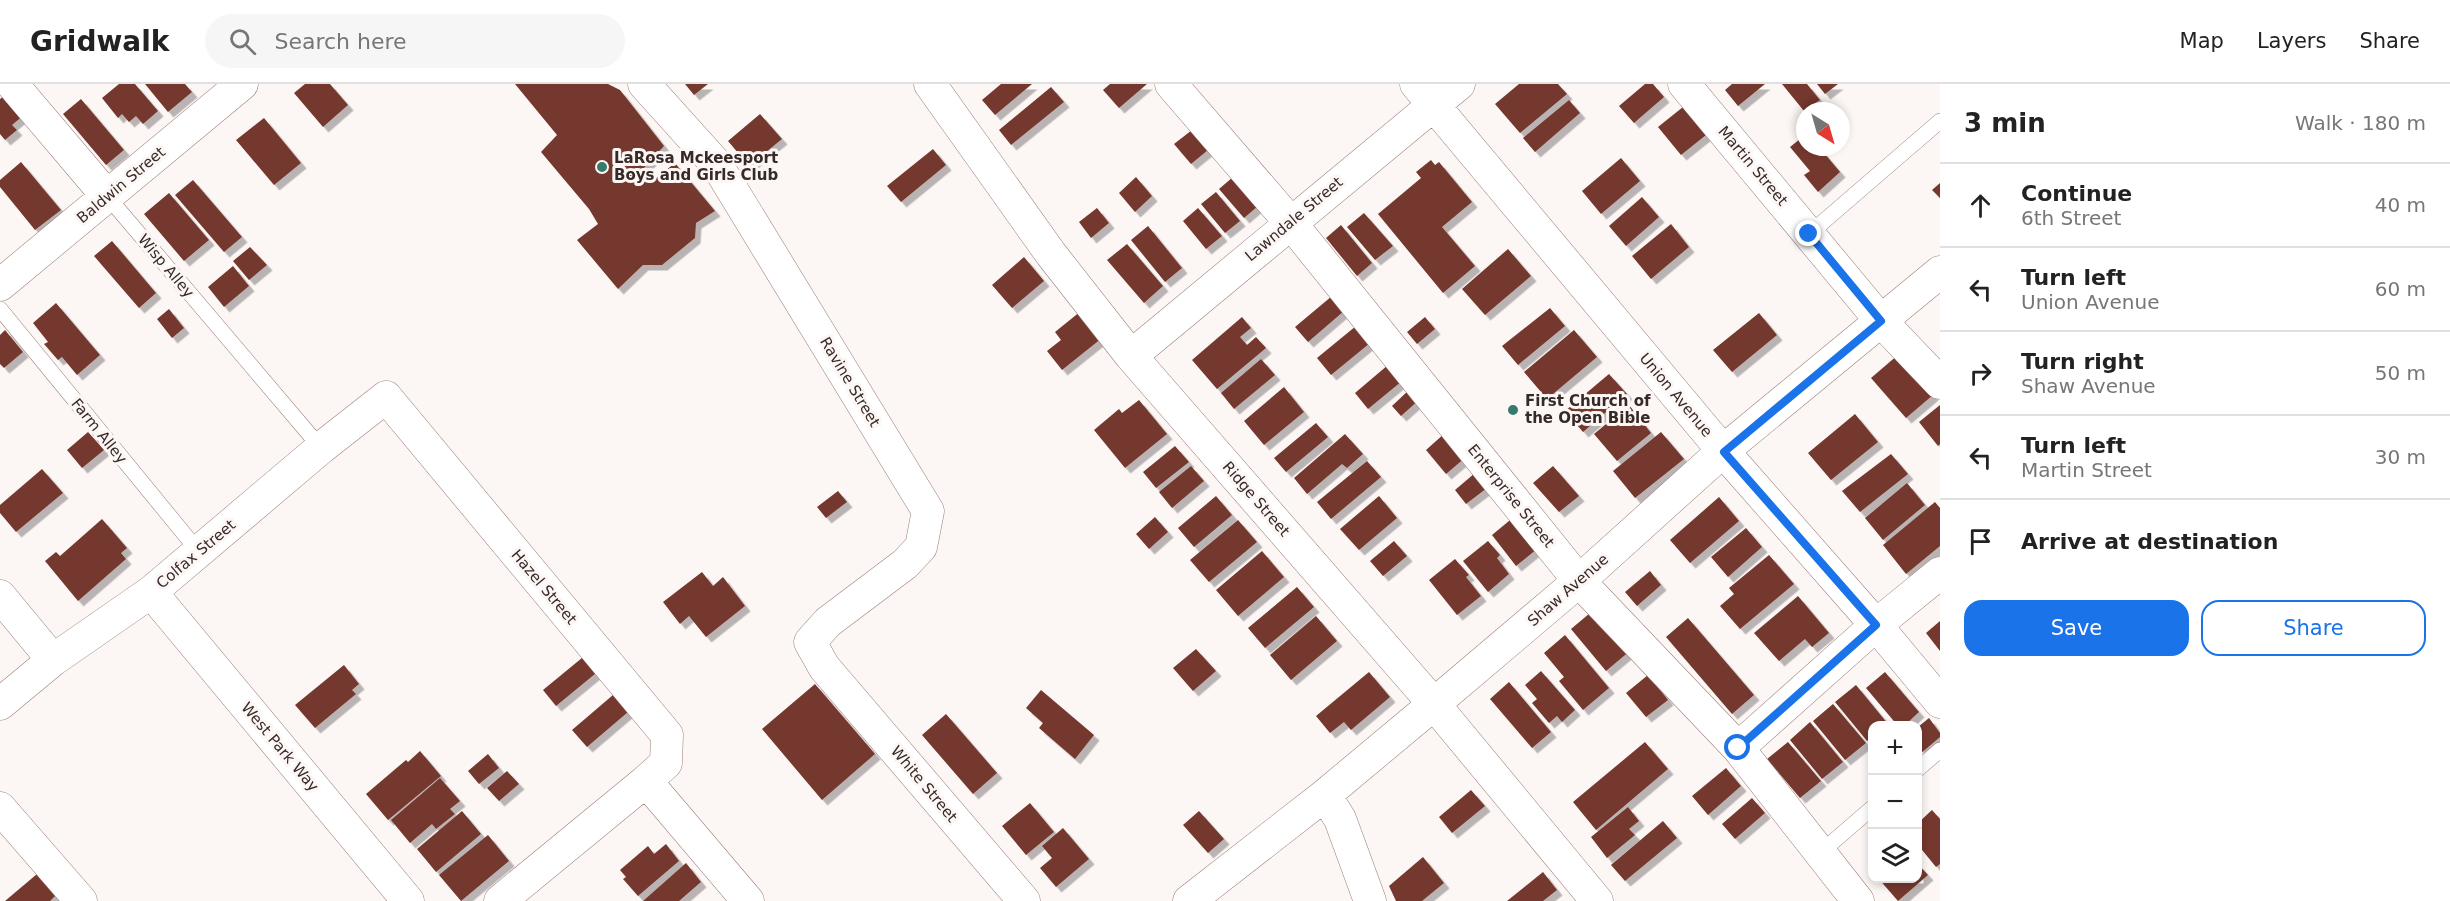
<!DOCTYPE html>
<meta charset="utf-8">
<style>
body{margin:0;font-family:"DejaVu Sans",sans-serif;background:#f6f6f6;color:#222}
.controls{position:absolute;right:18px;bottom:18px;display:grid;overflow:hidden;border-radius:12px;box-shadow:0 3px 9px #0003}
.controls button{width:54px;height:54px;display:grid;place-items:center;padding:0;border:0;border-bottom:2px solid #e0e0e0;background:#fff;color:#222;font:30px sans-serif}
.compass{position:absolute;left:1796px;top:18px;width:54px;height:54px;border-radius:50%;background:#fff;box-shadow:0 3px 9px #0003;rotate:143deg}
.stop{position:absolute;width:18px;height:18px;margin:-14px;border:4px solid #1a73e8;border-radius:50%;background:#fff}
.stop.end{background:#1a73e8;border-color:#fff;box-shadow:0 2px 6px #0008}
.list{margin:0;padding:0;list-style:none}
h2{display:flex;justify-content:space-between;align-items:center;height:78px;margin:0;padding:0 24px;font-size:26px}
h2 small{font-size:20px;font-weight:400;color:#767676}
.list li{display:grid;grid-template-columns:39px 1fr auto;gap:18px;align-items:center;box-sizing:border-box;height:84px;padding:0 24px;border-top:2px solid #e0e0e0}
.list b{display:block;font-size:22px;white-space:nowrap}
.list p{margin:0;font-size:20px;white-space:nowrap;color:#767676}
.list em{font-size:20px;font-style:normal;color:#767676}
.actions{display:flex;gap:12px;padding:18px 24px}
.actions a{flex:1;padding:14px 0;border:2px solid #1a73e8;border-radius:18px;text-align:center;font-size:21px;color:#1a73e8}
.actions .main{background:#1a73e8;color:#fff}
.icon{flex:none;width:33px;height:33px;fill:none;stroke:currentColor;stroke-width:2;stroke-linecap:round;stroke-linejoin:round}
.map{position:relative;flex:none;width:1940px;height:817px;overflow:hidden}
header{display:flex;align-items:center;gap:36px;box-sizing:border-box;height:84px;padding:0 30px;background:#fff;border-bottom:2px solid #e0e0e0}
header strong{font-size:28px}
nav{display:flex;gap:33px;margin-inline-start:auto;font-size:21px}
.search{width:420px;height:54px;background:#f6f6f6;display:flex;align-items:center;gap:15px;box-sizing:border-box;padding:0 21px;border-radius:33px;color:#767676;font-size:22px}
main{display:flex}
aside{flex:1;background:#fff}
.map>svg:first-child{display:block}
</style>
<header>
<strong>Gridwalk</strong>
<div class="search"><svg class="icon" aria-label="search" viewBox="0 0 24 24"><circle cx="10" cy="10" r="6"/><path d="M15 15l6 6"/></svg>Search here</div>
<nav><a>Map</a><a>Layers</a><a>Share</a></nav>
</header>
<main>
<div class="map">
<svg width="1940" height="817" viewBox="0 0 1940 817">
<defs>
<filter id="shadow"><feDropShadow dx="5.5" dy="5.5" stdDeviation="0" flood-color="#0004"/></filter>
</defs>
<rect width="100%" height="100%" fill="#fcf6f4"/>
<path fill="#74382d" filter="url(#shadow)" d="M119,0H135L158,27L143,40L136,32L129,38L122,30L118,34L102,14Z
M145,0H185L192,8L168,28Z
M305,0H330L348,21L323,43L294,9Z
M515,0H608L620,6L664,62L642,86L651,98L675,79L715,127L696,139L695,154L662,181H643L618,205L577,156L598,140L589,125L541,68L557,51Z
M685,0H708L694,11Z
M1001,0H1032L995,31L982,16Z
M1110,0H1147L1119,24L1103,6Z
M1519,0H1558L1567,10L1520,49L1495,20Z
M1645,0H1653L1664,13L1634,39L1619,22Z
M1732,0H1765L1738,22L1725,6Z
M1782,0H1807L1820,16L1804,27Z
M1817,0H1838L1825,10Z
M1051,3L1064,18L1011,61L999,46Z
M12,5L30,26L12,41L17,46L5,56L0,50V15Z
M81,15L124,66L106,81L63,30Z
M1569,16L1580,29L1535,68L1523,54Z
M1683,23L1706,51L1681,71L1658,43Z
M760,30L782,55L749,82L728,57Z
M264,34L301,79L274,101L236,56Z
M1192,46L1208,66L1191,80L1174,60Z
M1805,51V63H1819L1840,88L1818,108L1804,91L1810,87L1790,63Z
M933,65L946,81L901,118L887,102Z
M1621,74L1640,97L1601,130L1582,107Z
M1431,76L1435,81L1439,78L1472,118L1442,143L1475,182L1443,209L1378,130L1421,94L1416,88Z
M21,78L61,126L35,146L0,103V96Z
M1136,93L1152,112L1135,128L1119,109Z
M1233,93L1258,122L1244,134L1219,105Z
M193,96L242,153L224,168L175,111Z
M1940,99V114L1932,106Z
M1216,108L1240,137L1225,149L1201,120Z
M169,109L209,156L184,177L144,130Z
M1642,113L1659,133L1626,162L1609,142Z
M1097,124L1109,139L1091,154L1079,138Z
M1198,124L1222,152L1206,165L1183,137Z
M1364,129L1393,162L1375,176L1347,143Z
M1671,140L1689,163L1651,195L1632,172Z
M1341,141L1372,179L1357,192L1326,154Z
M1148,142L1182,184L1165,198L1131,156Z
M112,157L156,209L139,224L94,172Z
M1127,160L1163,202L1144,219L1107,176Z
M250,163L267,181L249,196L233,177Z
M1508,165L1531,192L1485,231L1462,205Z
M1024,173L1044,197L1012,224L992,201Z
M233,182L249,202L224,223L208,203Z
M1332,212L1344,227L1308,258L1295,243Z
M56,219L100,271L77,291L62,273L58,276L44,260L48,258L33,239Z
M1550,224L1565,242L1518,281L1502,262Z
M169,225L184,244L172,254L157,235Z
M1081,227L1102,254L1062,286L1047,267L1061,256L1055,248Z
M1759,229L1777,251L1732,288L1713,266Z
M1242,233L1251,244L1240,253L1247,261L1256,253L1266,264L1217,305L1192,276Z
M1425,233L1435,245L1417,260L1407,248Z
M1356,242L1370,259L1331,291L1317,274Z
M5,246L23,268L4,284L0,280V251Z
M1574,246L1597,273L1547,315L1524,288Z
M1899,270L1933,311L1906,334L1871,294Z
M1261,275L1275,291L1234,325L1221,309Z
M1388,281L1402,297L1368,325L1355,309Z
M1609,290L1627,310L1583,348L1565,327Z
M1284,303L1304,328L1264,361L1244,337Z
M1410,305L1420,315L1401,332L1392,322Z
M1139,316L1167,350L1125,384L1094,346L1119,325L1122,329Z
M1629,321L1651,349L1617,377L1594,350Z
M1940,321V360L1938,362L1919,338Z
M1855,330L1878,358L1831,396L1808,369Z
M1316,339L1328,353L1286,388L1274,374Z
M88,348L104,366L82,384L67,366Z
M1661,348L1684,375L1635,414L1613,387Z
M1445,349L1466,373L1446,390L1426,366Z
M1345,350L1363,370L1347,384L1342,380L1307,410L1294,394Z
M1175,362L1189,378L1156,404L1143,388Z
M1891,370L1908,390L1860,428L1842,407Z
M1367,377L1381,393L1331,435L1317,418Z
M1191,382L1204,397L1172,424L1159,408Z
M1553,382L1579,412L1559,428L1533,399Z
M42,385L63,409L16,448L0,429V421Z
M1475,389L1487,404L1466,420L1455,406Z
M1907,399L1925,421L1883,456L1865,434Z
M838,407L847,418L826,434L817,423Z
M1216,412L1232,431L1194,463L1178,444Z
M1379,412L1397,434L1359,466L1340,445Z
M1719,413L1739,437L1690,479L1670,456Z
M1935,418L1940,424V462L1906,490L1883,461Z
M1515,432L1537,465L1516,482L1492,451Z
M1155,433L1168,448L1149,465L1136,450Z
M102,435L127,464L121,469L126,475L78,517L45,477L56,468L60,472Z
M1238,436L1257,458L1209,498L1190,476Z
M1746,444L1762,463L1728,493L1711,473Z
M1394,457L1407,472L1383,492L1370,477Z
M1488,457L1500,471L1497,474L1509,490L1488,508L1463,477Z
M1262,467L1284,493L1238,532L1216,506Z
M1769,471L1794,500L1740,545L1720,522L1734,510L1729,504Z
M1455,475L1469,491L1466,493L1481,512L1457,531L1429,496Z
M1650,487L1661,501L1637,522L1625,508Z
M702,488L713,502L723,493L745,522L706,553L689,532L680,540L663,518Z
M1297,503L1314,523L1265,564L1248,544Z
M1798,512L1829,549L1812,563L1805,555L1779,577L1754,549Z
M1596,524L1631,566L1606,587L1571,545Z
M1316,532L1337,557L1291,596L1270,571Z
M1688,534L1754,611L1732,630L1666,553Z
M1940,537V567L1926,549Z
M1565,551L1609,604L1583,626L1559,597L1564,593L1544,569Z
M1196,565L1216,587L1193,607L1173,584Z
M588,569L601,585L556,622L543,606Z
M344,581L359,600L352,606L356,610L315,644L295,621Z
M1541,587L1575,626L1562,638L1557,632L1549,639L1532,619L1537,615L1525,601Z
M1369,588L1390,613L1351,646L1344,638L1330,649L1316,632Z
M1885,588L1919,628L1904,642H1898L1866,604Z
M1648,591L1668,616L1646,633L1626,609Z
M1509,598L1551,648L1532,664L1490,615Z
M815,600L875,670L822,716L762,645Z
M1856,601L1888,640L1872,642V653L1867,657L1835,618Z
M620,605L635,622L587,663L572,646Z
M1041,606L1094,651L1075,675L1039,644L1043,639L1026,624Z
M1833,620L1866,659L1845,676L1813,637Z
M946,630L997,689L973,710L922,651Z
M1929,634L1940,649V653L1920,670L1918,667V643Z
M1810,638L1843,678L1822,695L1790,656Z
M1645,658L1668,685L1596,746L1573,718Z
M1788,658L1821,697L1800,714L1767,675Z
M420,667L441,692L388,736L366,710L406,676L408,678Z
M488,670L499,684L479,700L468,687Z
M1726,684L1741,702L1708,731L1692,712Z
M507,687L519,700L499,717L487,704Z
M440,694L460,717L450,725L455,730L436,745L432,740L410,759L391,736Z
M1471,706L1485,722L1452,749L1439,733Z
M1752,714L1765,729L1735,755L1722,740Z
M1030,719L1054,748L1026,771L1002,742Z
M1628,723L1639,737L1629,745L1635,751L1607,774L1591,753Z
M1932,726L1940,735V780L1936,783L1918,761V739Z
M462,727L481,750L436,788L417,765Z
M1199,727L1224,755L1208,769L1183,741Z
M1663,737L1677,754L1625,797L1611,781Z
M1063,744L1089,775L1056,803L1040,784L1052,774L1042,762Z
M488,751L509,777L461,817L439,791Z
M666,760L679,777L638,812L623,795L626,793L620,786L648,762L654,770Z
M1423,773L1444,799L1422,817H1396L1389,802Z
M686,779L701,798L679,817H643Z
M1918,780L1928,791L1898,817L1878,794H1918Z
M1543,788L1557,806L1543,817H1507Z
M37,790L55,812L50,817H5Z"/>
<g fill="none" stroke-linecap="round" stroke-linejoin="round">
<g stroke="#9b7e78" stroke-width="16">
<path id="lane" d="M107,112L321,364
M1809,150L1940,37
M0,225L199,468
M1918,685L1940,666
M1820,769L1872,724"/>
</g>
<g stroke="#9b7e78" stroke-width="33">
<path id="street" d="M12,0L107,112
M644,0L717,81L928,427L921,463L905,480L828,538L810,558L824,583L1024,817
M930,0L1051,170L1131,272L1434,620L1597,817
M1171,0L1290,138L1579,497L1738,664L1858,817
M1416,0L1723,367L1876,541L1940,618
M1684,0L1881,237L1940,299
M0,201L242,0
M1131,272L1459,0
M151,508L408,817
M0,512L53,576
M0,620L53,576L151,508L321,364L386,313L667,651L666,679L646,697L748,817
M1738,664L1876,541L1940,489
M1325,711L1340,735L1370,817
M0,724L81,817
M500,817L646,697
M1189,817L1325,711L1434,620L1579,497L1723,367L1940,188"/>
</g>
<use href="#lane" stroke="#fff" stroke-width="15"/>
<use href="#street" stroke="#fff" stroke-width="32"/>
</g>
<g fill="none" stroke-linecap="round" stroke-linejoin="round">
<path stroke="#1a73e8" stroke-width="8" d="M1738,664L1876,541L1724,368L1881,237L1809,150"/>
</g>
<g fill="#357a6e" stroke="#fcf6f4" stroke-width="2">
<circle cx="602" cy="83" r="6"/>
<circle cx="1513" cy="326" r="6"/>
</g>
<g text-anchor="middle" stroke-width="6" stroke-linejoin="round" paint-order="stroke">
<g font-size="15" font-weight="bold" fill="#362a28" stroke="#fcf6f4" text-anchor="start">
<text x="614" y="79">LaRosa Mckeesport<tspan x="614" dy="17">Boys and Girls Club</tspan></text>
<text x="1525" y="322">First Church of<tspan x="1525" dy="17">the Open Bible</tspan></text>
</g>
<g font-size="15" fill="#362a28" stroke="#fcf6f4">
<text transform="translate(1753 82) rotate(50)" y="5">Martin Street</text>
<text transform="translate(121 101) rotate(-40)" y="5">Baldwin Street</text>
<text transform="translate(1294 135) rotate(-40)" y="5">Lawndale Street</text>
<text transform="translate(166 182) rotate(50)" y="5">Wisp Alley</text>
<text transform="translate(850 298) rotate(59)" y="5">Ravine Street</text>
<text transform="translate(1676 311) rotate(50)" y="5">Union Avenue</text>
<text transform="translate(99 347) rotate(51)" y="5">Farm Alley</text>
<text transform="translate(1511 412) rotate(51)" y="5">Enterprise Street</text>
<text transform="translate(1256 415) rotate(49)" y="5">Ridge Street</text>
<text transform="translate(196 470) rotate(-40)" y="5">Colfax Street</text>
<text transform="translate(544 503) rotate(50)" y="5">Hazel Street</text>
<text transform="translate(1568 506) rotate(-41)" y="5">Shaw Avenue</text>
<text transform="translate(280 663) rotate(50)" y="5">West Park Way</text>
<text transform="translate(924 700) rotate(50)" y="5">White Street</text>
</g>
</g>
</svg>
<div class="controls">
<button>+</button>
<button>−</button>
<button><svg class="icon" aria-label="layers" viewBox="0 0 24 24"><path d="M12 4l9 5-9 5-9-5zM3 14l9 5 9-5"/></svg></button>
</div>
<svg class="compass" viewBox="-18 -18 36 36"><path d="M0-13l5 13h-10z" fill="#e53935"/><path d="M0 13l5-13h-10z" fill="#767676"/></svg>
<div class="stop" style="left:1738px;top:664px"></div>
<div class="stop end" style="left:1809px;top:150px"></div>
</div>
<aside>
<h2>3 min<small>Walk · 180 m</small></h2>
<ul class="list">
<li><svg class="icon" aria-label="ahead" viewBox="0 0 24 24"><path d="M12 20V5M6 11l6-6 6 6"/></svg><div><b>Continue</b><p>6th Street</p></div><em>40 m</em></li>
<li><svg class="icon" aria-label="left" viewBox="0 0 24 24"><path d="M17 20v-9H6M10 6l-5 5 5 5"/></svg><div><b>Turn left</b><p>Union Avenue</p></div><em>60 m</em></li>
<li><svg class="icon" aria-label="right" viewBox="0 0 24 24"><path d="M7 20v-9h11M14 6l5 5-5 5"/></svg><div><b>Turn right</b><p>Shaw Avenue</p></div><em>50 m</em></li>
<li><svg class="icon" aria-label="left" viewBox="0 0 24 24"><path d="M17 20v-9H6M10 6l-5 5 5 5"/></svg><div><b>Turn left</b><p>Martin Street</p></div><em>30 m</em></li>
<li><svg class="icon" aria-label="arrive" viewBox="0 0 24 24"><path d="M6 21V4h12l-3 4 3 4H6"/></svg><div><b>Arrive at destination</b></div></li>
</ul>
<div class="actions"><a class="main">Save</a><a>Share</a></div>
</aside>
</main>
